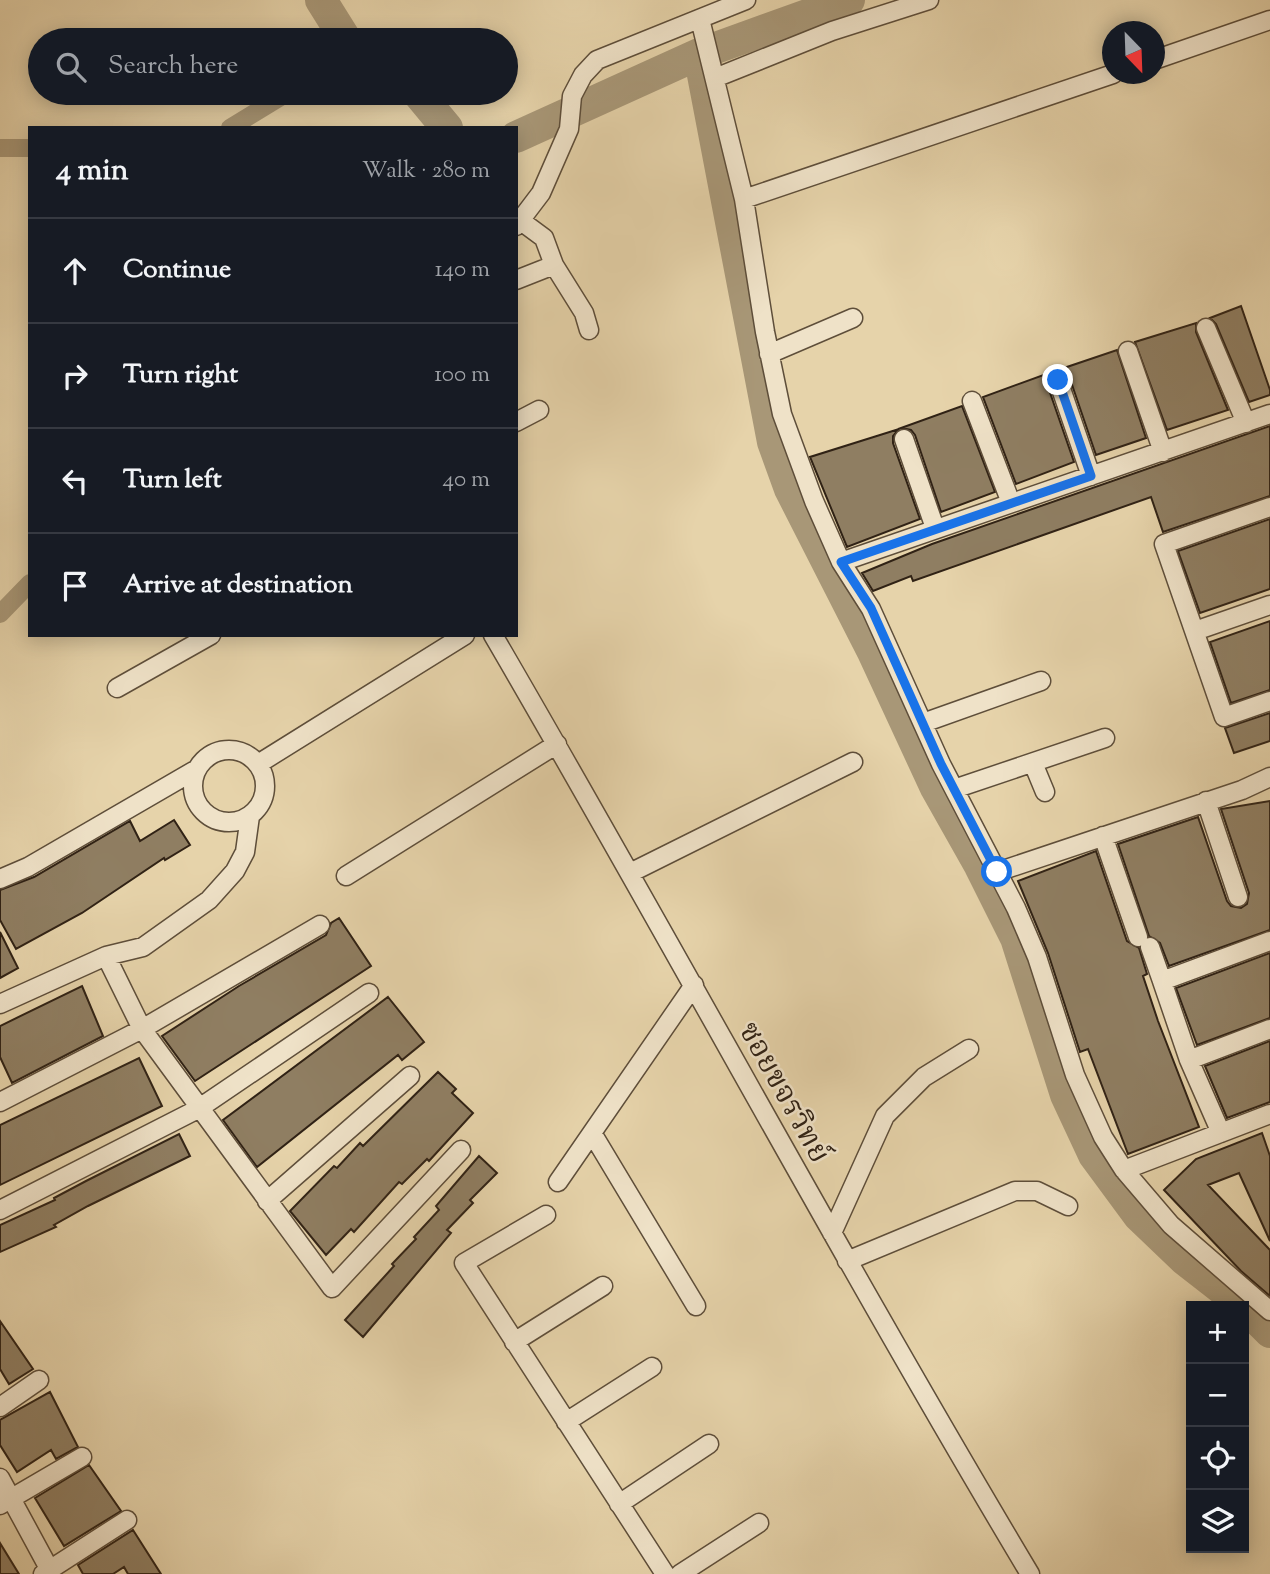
<!DOCTYPE html>
<meta charset="utf-8">
<style>
body{margin:0;font-family:"Sorts Mill Goudy","Noto Serif Thai",serif;background:#20242c;color:#f1f3f6}
.controls{position:absolute;right:21px;bottom:21px;display:grid;overflow:hidden;border-radius:0px;box-shadow:0 4px 18px #0003}
.controls button{width:63px;height:63px;display:grid;place-items:center;padding:0;border:0;border-bottom:2px solid #363941;background:#171b24;color:#f1f3f6;font:35px sans-serif}
.compass{position:absolute;left:1102px;top:21px;width:63px;height:63px;border-radius:50%;background:#171b24;box-shadow:0 4px 18px #0003;rotate:157deg}
.stop{position:absolute;width:21px;height:21px;margin:-16px;border:5px solid #1a73e8;border-radius:50%;background:#fff}
.stop.end{background:#1a73e8;border-color:#fff;box-shadow:0 2px 7px #0008}
.list{margin:0;padding:0;list-style:none}
h2{display:flex;justify-content:space-between;align-items:center;height:91px;margin:0;padding:0 28px;font-size:30px}
h2 small{font-size:23px;font-weight:400;color:#9ea1a6}
.list li{display:grid;grid-template-columns:46px 1fr auto;gap:21px;align-items:center;box-sizing:border-box;height:105px;padding:0 28px;border-top:2px solid #363941}
.list b{display:block;font-size:26px;white-space:nowrap}
.list em{font-size:23px;font-style:normal;color:#9ea1a6}
.icon{flex:none;width:38px;height:38px;fill:none;stroke:currentColor;stroke-width:2;stroke-linecap:round;stroke-linejoin:round}
.map{position:relative;flex:none;width:1270px;height:1574px;overflow:hidden}
.search{position:absolute;background:#171b24;box-shadow:0 4px 18px #0003;left:28px;top:28px;width:490px;height:77px;display:flex;align-items:center;gap:18px;box-sizing:border-box;padding:0 24px;border-radius:38px;color:#9ea1a6;font-size:26px}
.panel{position:absolute;background:#171b24;box-shadow:0 4px 18px #0003;left:28px;top:126px;width:490px;height:511px;border-radius:0px}
.map>svg:first-child{display:block}
</style>
<div class="map">
<svg width="1270" height="1574" viewBox="0 0 1270 1574">
<rect width="100%" height="100%" fill="#e6d3aa"/>
<filter id="stains"><feTurbulence type="fractalNoise" baseFrequency=".00286" numOctaves="4"/><feColorMatrix values="0 0 0 0 .2 0 0 0 0 .09 0 0 0 0 .02 0 0 0 .5 -.17"/></filter>
<radialGradient id="worn" r=".72"><stop offset=".6" stop-color="#630" stop-opacity="0"/><stop offset="1" stop-color="#630" stop-opacity=".3"/></radialGradient>
<g fill="none" stroke-linecap="round" stroke-linejoin="round">
<path stroke="#a89777" stroke-width="18" d="M230,128L287,93
M0,148H30
M0,614L30,583"/>
<path stroke="#a89777" stroke-width="32" d="M321,0L346,40
M699,54L773,442L790,489L873,652L936,788L980,866L1016,938L1066,1095L1094,1155L1139,1216L1185,1260L1244,1306
M418,93L447,128
M516,137L699,54L849,0
M1244,1306L1270,1332"/>
</g>
<path fill="#8f7e62" stroke="#302215" stroke-width="2" d="M1241,306L1270,390V395L1249,402L1216,324L1210,318Z
M1196,323V332L1228,410L1167,430L1135,342Z
M1117,350L1146,438L1096,455L1069,376L1061,369Z
M1049,373L1047,384L1074,462L1016,484L983,397Z
M962,406L995,492L941,512L915,435L911,430L901,428Z
M1270,426V496L1163,532L1151,497L913,581L911,576L873,591L862,573L932,544Z
M899,429L893,436V443L920,519L847,547L810,457Z
M1270,519V589L1200,613L1178,551Z
M1270,621V690L1231,703L1210,642Z
M1270,713V741L1234,753L1225,728Z
M1270,801V930L1169,966L1160,943L1149,936L1118,844L1198,817L1227,901L1231,906L1241,908L1247,904L1249,893L1221,809Z
M174,820L190,845L165,860L164,858L82,913L16,949L0,920V890L34,877L130,821L140,841Z
M1096,851L1127,941L1139,948L1147,974L1143,976L1158,1021L1199,1127L1128,1154L1088,1049L1080,1052L1048,953L1018,881Z
M339,918L371,966L195,1081L162,1036L239,986L326,935L331,923Z
M0,932L18,968L0,978Z
M1270,953V1018L1197,1045L1176,988Z
M82,986L103,1036L12,1083L0,1057V1026Z
M388,997L424,1042L402,1060L398,1055L257,1167L223,1120Z
M1270,1041V1102L1227,1118L1205,1066Z
M139,1058L162,1106L0,1185V1125Z
M438,1072L456,1089L452,1093L473,1113L429,1161L427,1159L402,1184L399,1182L354,1232L351,1229L326,1255L290,1211L334,1166L337,1168L360,1143L363,1146Z
M1262,1133L1270,1156V1241L1239,1173L1208,1185L1270,1250V1296L1241,1271L1164,1190L1196,1159Z
M179,1134L190,1156L88,1206L54,1225L56,1227L0,1252V1225L55,1200L54,1198L86,1181Z
M479,1156L497,1173L470,1200L473,1203L447,1230L451,1233L363,1337L345,1320L394,1266L392,1264L416,1239L414,1237L439,1210L436,1206Z
M0,1321L33,1369L9,1384L0,1369Z
M50,1392L78,1447L56,1459L51,1450L17,1472L0,1445V1420Z
M89,1465L121,1511L64,1546L35,1498Z
M133,1530L161,1574H128L124,1567L113,1574H83L78,1565Z
M0,1543L19,1574H0Z"/>
<g fill="none" stroke-linecap="round" stroke-linejoin="round">
<g stroke="#5e4e3a" stroke-width="21">
<path id="minor" d="M700,19L744,199L765,332L782,414L814,501L841,562L871,609L941,764L1016,908L1037,957L1075,1075L1103,1137L1124,1170L1171,1225L1270,1311
M1154,60L1270,20
M715,78L832,31L929,0
M744,199L1113,74
M521,221L544,238L554,265L584,313L589,330
M516,226L541,193L569,129L572,96L583,75L597,60L746,0
M516,280L554,265
M1206,328L1246,423
M1128,351L1163,452
M769,354L853,318
M1058,380L1091,476
M972,401L1011,503
M516,422L539,410
M904,439L935,528
M1270,507L1164,544L1224,717L1270,701
M841,562L1270,414
M1195,631L1270,605
M493,635C675,947 845,1265 1030,1574
M117,688L211,635
M923,723L1041,681
M193 786a36 36 0 1 1 72 0a36 36 0 1 1-72 0Z
M1033,763L1045,792
M258,764L465,635
M954,789L1105,738
M1206,801L1238,897
M250,816L245,852L235,871L209,900L143,947L106,956L142,1029L332,1288L461,1150
M1103,836L1138,937
M632,872L853,762
M997,872L1242,790L1270,777
M346,876L557,744
M0,879L28,867L197,769
M1150,947L1162,981
M0,1004L106,956
M1189,1060L1270,1029
M0,1102L142,1029L320,925
M592,1133L696,1306
M1221,1133L1189,1060L1162,981L1270,941
M1124,1170L1270,1114
M558,1182L694,985
M267,1201L410,1076
M0,1210L198,1109L369,993
M546,1215L464,1263L665,1574
M832,1233L885,1116L924,1077L969,1049
M847,1261L1015,1191H1037L1068,1206
M514,1342L603,1286
M0,1407L39,1380
M566,1422L652,1367
M0,1478L52,1574
M619,1504L709,1444
M0,1505L82,1457
M43,1574L127,1520
M680,1574L759,1523"/>
</g>
<use href="#minor" stroke="#efe2c8" stroke-width="18"/>
</g>
<g fill="none" stroke-linecap="round" stroke-linejoin="round">
<path stroke="#1a73e8" stroke-width="9" d="M997,872L941,764L871,608L841,562L1091,476L1058,380"/>
</g>
<g text-anchor="middle" stroke-width="5" stroke-linejoin="round" paint-order="stroke">
<g font-size="30" fill="#302215" stroke="#efe2c8">
<text transform="translate(785 1092) rotate(61)" y="10">ซอยขจรวิทย์</text>
</g>
</g>
<rect width="100%" height="100%" filter="url(#stains)"/>
<rect width="100%" height="100%" fill="url(#worn)"/>
</svg>
<div class="controls">
<button>+</button>
<button>−</button>
<button><svg class="icon" aria-label="locate" viewBox="0 0 24 24"><circle cx="12" cy="12" r="6"/><path d="M12 2v4M12 18v4M2 12h4M18 12h4"/></svg></button>
<button><svg class="icon" aria-label="layers" viewBox="0 0 24 24"><path d="M12 4l9 5-9 5-9-5zM3 14l9 5 9-5"/></svg></button>
</div>
<svg class="compass" viewBox="-18 -18 36 36"><path d="M0-13l5 13h-10z" fill="#e53935"/><path d="M0 13l5-13h-10z" fill="#9ea1a6"/></svg>
<div class="stop" style="left:997px;top:872px"></div>
<div class="stop end" style="left:1058px;top:380px"></div>
<div class="search"><svg class="icon" aria-label="search" viewBox="0 0 24 24"><circle cx="10" cy="10" r="6"/><path d="M15 15l6 6"/></svg>Search here</div>
<section class="panel">
<h2>4 min<small>Walk · 280 m</small></h2>
<ul class="list">
<li><svg class="icon" aria-label="ahead" viewBox="0 0 24 24"><path d="M12 20V5M6 11l6-6 6 6"/></svg><div><b>Continue</b></div><em>140 m</em></li>
<li><svg class="icon" aria-label="right" viewBox="0 0 24 24"><path d="M7 20v-9h11M14 6l5 5-5 5"/></svg><div><b>Turn right</b></div><em>100 m</em></li>
<li><svg class="icon" aria-label="left" viewBox="0 0 24 24"><path d="M17 20v-9H6M10 6l-5 5 5 5"/></svg><div><b>Turn left</b></div><em>40 m</em></li>
<li><svg class="icon" aria-label="arrive" viewBox="0 0 24 24"><path d="M6 21V4h12l-3 4 3 4H6"/></svg><div><b>Arrive at destination</b></div></li>
</ul>
</section>
</div>
